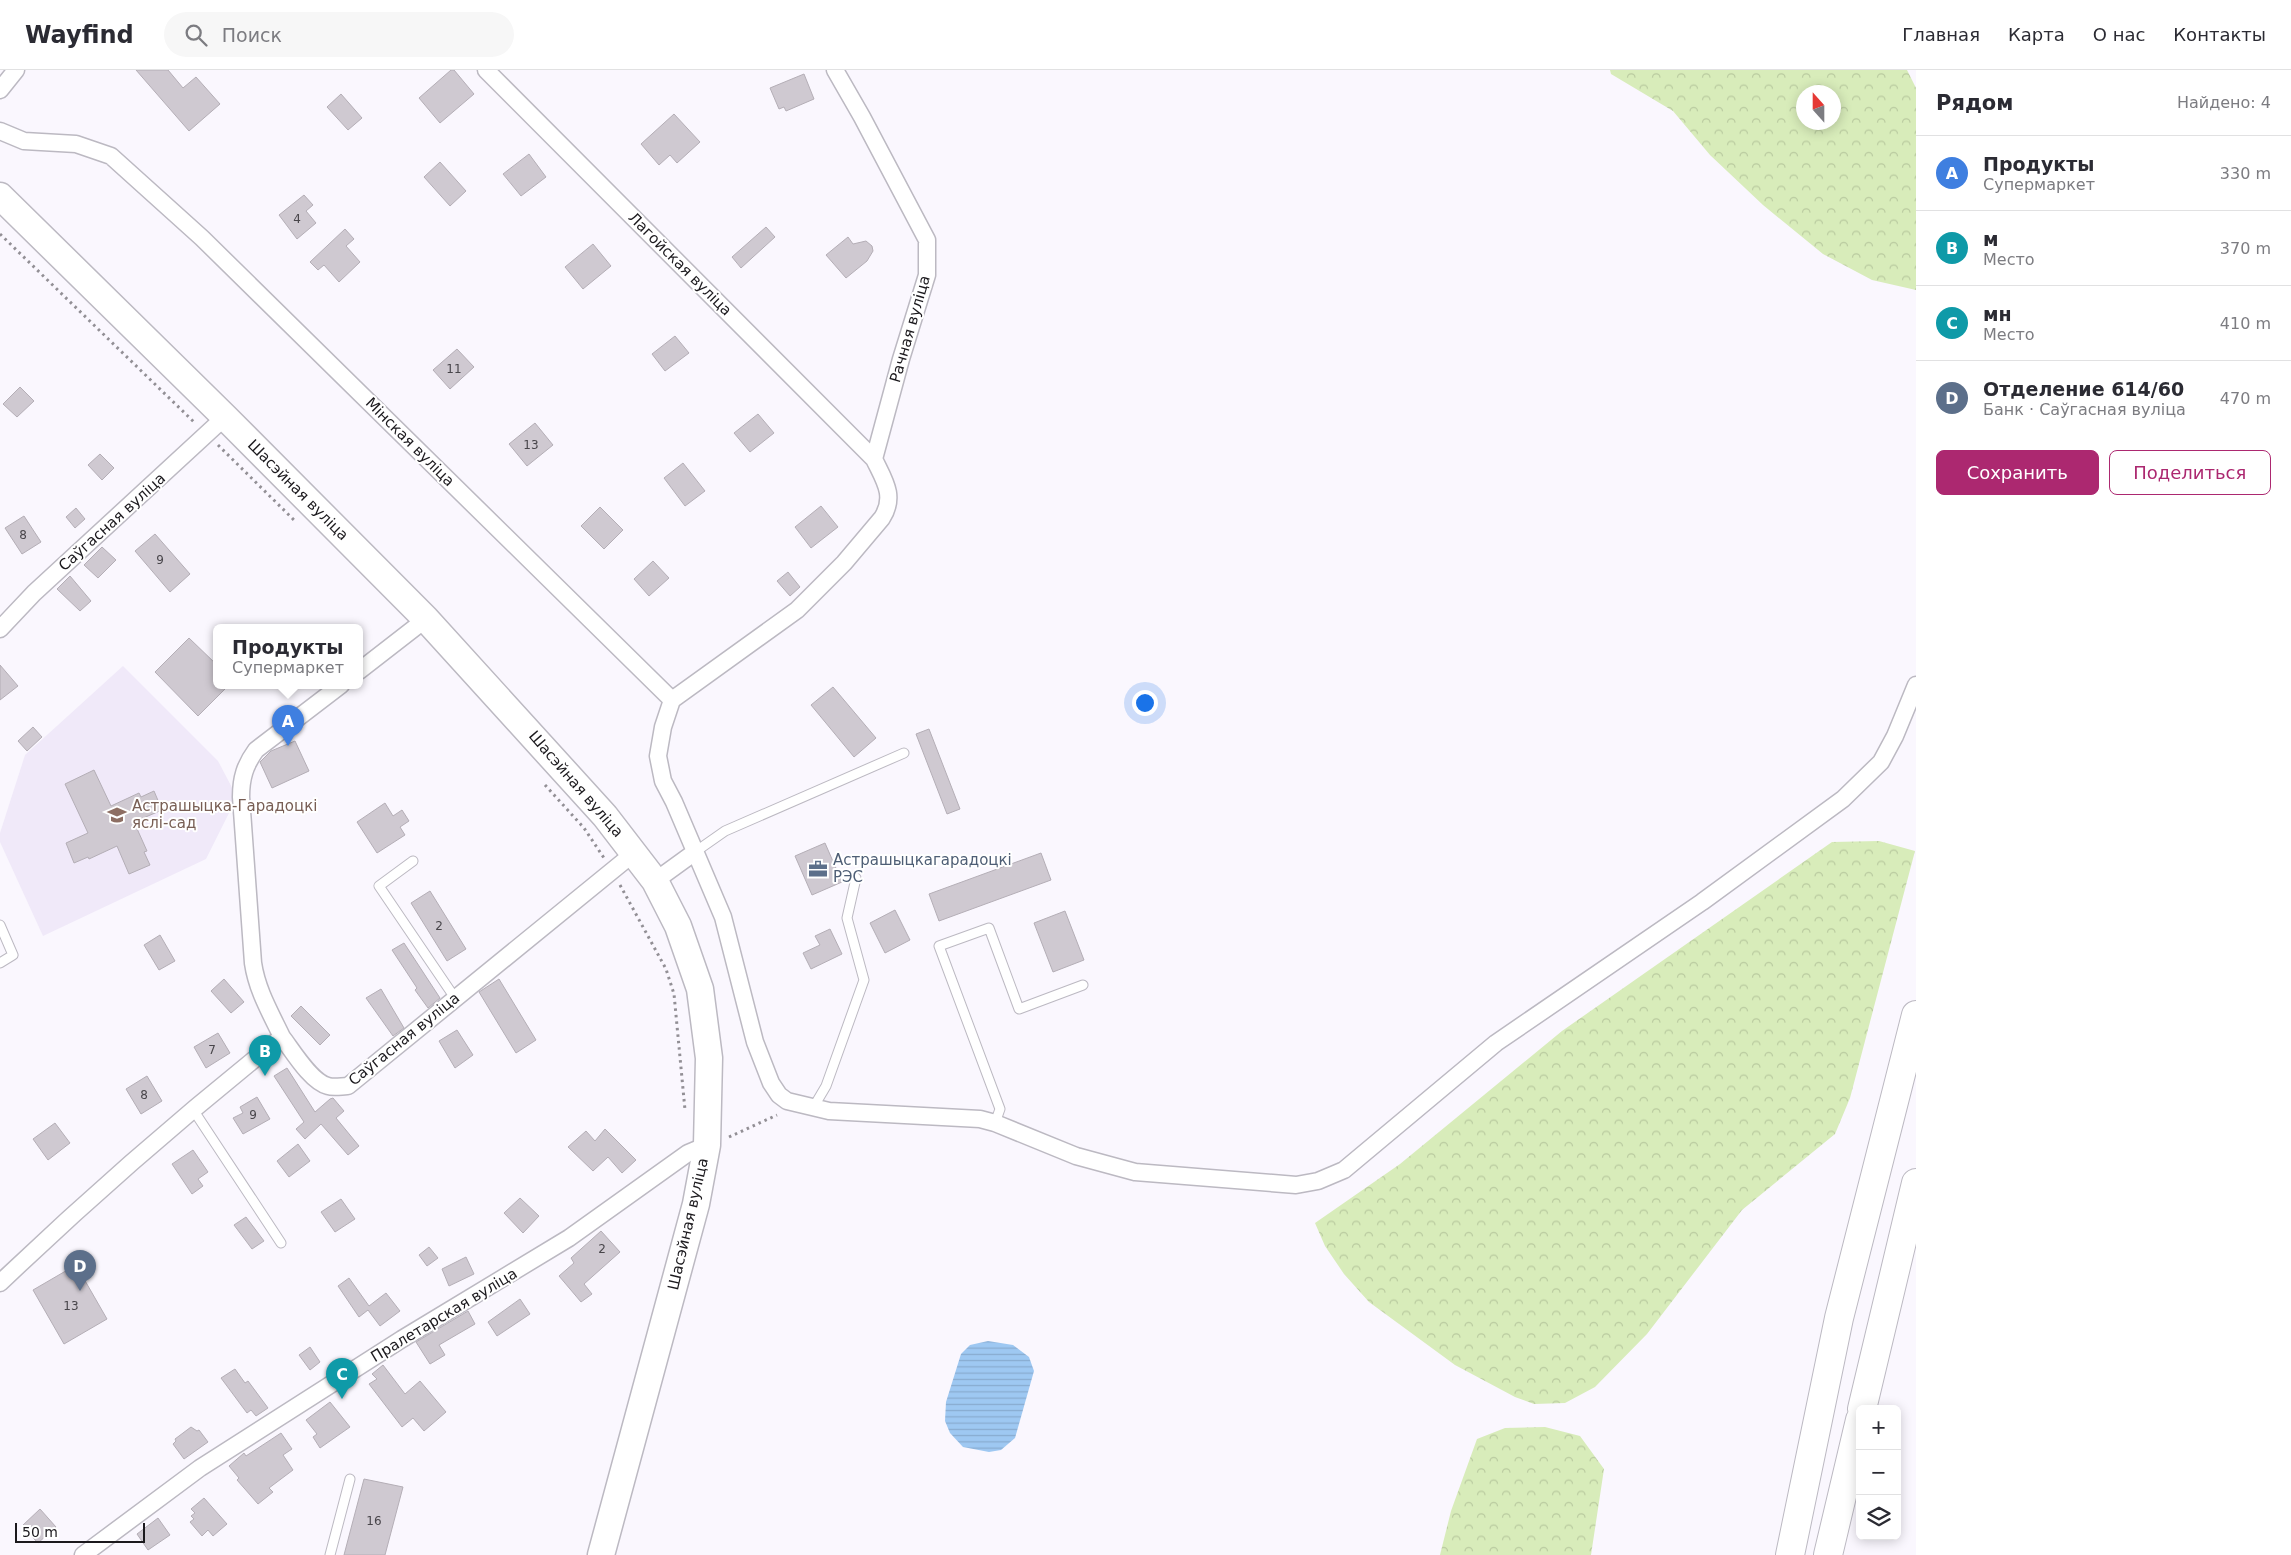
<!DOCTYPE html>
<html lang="ru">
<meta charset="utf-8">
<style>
body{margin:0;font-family:"DejaVu Sans",sans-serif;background:#f7f7f7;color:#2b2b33}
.controls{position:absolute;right:15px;bottom:15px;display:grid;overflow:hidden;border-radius:8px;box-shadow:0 2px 12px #0003}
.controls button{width:45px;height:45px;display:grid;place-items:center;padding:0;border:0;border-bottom:1px solid #e1e1e2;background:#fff;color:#2b2b33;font:25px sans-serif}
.compass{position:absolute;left:1796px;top:15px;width:45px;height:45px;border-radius:50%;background:#fff;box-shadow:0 2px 12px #0003;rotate:339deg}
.scale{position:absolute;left:15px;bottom:12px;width:130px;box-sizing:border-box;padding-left:5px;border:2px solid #1b191d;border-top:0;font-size:14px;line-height:18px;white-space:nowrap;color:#1b191d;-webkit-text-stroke:4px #fff;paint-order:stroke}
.you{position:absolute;left:1144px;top:632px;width:18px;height:18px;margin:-12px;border:4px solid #fff;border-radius:50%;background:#1a73e8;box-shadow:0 0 0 8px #1a73e833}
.badge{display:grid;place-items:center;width:32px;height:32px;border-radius:50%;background:#ac2870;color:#fff;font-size:16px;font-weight:700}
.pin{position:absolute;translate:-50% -41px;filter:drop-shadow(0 1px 2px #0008)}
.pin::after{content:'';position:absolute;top:26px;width:18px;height:15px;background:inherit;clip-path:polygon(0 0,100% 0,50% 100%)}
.popup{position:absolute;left:213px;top:554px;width:150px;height:65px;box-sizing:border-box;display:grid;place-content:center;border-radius:8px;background:#fff;filter:drop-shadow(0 1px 4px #0005);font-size:16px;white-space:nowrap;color:#7c7c81}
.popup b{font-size:19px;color:#2b2b33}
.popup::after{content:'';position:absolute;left:50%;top:100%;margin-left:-10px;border:10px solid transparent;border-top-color:#fff}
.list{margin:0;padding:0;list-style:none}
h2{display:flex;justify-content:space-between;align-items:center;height:65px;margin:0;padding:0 20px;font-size:21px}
h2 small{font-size:16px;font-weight:400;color:#7c7c81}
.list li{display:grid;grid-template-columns:32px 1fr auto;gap:15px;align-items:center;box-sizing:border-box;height:75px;padding:0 20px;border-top:1px solid #e1e1e2}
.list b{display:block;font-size:19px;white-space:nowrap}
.list p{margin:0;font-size:16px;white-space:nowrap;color:#7c7c81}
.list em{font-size:16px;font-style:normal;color:#7c7c81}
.actions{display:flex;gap:10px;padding:15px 20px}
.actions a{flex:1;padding:11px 0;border:1px solid #ac2870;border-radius:8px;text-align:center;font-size:18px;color:#ac2870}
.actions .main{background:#ac2870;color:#fff}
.icon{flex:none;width:28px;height:28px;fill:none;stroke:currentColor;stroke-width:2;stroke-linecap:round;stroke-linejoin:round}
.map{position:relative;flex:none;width:1916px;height:1485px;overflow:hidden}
header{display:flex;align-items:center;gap:30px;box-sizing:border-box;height:70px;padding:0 25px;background:#fff;border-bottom:1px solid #e1e1e2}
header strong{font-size:24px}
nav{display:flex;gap:28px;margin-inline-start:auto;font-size:18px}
.search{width:350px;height:45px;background:#f7f7f7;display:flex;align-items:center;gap:12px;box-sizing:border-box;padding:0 18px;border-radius:28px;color:#7c7c81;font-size:19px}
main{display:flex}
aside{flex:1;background:#fff}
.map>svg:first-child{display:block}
</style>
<header>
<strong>Wayfind</strong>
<div class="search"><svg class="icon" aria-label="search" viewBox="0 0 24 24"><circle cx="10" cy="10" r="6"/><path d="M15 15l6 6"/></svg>Поиск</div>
<nav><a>Главная</a><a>Карта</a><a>О нас</a><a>Контакты</a></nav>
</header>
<main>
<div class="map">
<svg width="1916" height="1485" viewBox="0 0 1916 1485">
<defs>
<pattern id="forest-crowns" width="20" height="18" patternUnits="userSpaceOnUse" patternTransform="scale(1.25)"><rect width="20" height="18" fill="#d8ecba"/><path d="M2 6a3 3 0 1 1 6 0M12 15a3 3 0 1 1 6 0" fill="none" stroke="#b9ca9f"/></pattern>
<pattern id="water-rules" width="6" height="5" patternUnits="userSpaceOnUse" patternTransform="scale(1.25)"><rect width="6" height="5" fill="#9ec8f2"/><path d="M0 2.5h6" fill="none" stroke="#88abcf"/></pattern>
</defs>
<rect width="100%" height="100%" fill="#faf7fe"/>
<path fill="#f0e9f9" d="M123,596L218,691L237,727L206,789L43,866L0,772V763L25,685Z"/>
<path fill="url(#forest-crowns)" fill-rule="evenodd" d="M1610,0H1907L1916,18V220L1872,210L1823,184L1763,135L1710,85L1673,41L1611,4ZM1804,22H1834V52H1804Z
M1879,771L1915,781L1850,1028L1835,1064L1742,1140L1647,1264L1595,1317L1565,1333L1534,1334L1515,1327L1455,1295L1369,1232L1344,1204L1325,1176L1315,1153L1400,1094L1562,961L1832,772Z
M1545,1357L1580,1366L1604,1399L1591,1485H1440L1451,1441L1477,1369L1505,1358Z"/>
<path fill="url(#water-rules)" d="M988,1271L1013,1275L1029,1287L1034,1301L1015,1368L1001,1380L989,1382L963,1377L950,1363L945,1351L946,1332L961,1284L970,1275Z"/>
<path fill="#cfc9d1" stroke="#b4aeb6" d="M136,0H168L183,18L196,7L220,34L189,61Z
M451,0H454L474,24L440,53L419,28Z
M804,4L814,29L786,41L784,37L779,39L770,18Z
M341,24L362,48L348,60L327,37Z
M674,44L700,72L677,93L670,85L659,95L641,74Z
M529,84L546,107L521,126L503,104Z
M440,92L466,121L450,136L424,107Z
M304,125L313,135L306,141L316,153L297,169L279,145Z
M766,157L775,167L741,198L732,187Z
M345,159L354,169L346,176L360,192L339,212L324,195L318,200L310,192Z
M848,167L853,174L866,171L872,176L873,181L867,191L846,208L826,185Z
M593,174L611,196L583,219L565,197Z
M675,266L689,283L665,301L652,284Z
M457,279L474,297L450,319L433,300Z
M20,317L34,331L17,347L3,334Z
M758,344L774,363L750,382L734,363Z
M535,353L553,375L527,396L509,374Z
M100,384L114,398L102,410L88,395Z
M683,393L705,421L685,436L664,408Z
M821,436L838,457L811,478L795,457Z
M600,437L623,460L604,479L581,456Z
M76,438L85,449L75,458L66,447Z
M24,446L41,472L22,484L5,458Z
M155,464L190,504L170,522L135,481Z
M102,477L116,490L98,508L84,495Z
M653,491L669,508L649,526L634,509Z
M788,502L800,517L790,526L777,511Z
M70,506L91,531L80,541L57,519Z
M189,568L217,595V615H229L198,646L155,602Z
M0,595L18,616L0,630Z
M833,617L876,668L854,687L811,635Z
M33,657L42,667L27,681L18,671Z
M929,659L960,739L947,744L916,664Z
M295,671L309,701L272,718L260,692L271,681Z
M94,700L111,736L139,723L141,727L154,721L162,740L134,752L147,781L144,782L150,795L129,804L117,776L89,789L88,787L74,793L66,773L88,763L65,714Z
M385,733L393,746L402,740L409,751L400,757L405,765L377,783L357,752Z
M825,773L842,812L812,825L795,786Z
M1041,783L1051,810L939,851L929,824Z
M430,821L466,879L447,891L411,833Z
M895,840L910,870L885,883L870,853Z
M1065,841L1084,890L1053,902L1034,853Z
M830,859L842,884L811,899L803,883L820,875L815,866Z
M160,865L175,891L159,900L144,875Z
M404,873L440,928L428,938L415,920L417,918L392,880Z
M224,909L244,932L231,943L211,921Z
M499,909L536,970L516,983L479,922Z
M381,919L404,958L393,966L366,928Z
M301,936L330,965L320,975L291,946Z
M457,960L473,985L455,998L439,971Z
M218,963L230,983L206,998L194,977Z
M287,998L315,1042L330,1029L333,1028L344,1041L336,1048L359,1076L348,1085L321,1054L305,1069L296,1059L304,1052L274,1006Z
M147,1006L162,1031L141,1044L126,1019Z
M257,1027L270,1049L243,1064L233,1048L243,1043L240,1037Z
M55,1053L70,1073L48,1090L33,1069Z
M605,1059L636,1090L622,1103L608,1087L593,1101L568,1077L586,1061L595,1071Z
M298,1074L310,1091L289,1107L277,1091Z
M193,1080L208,1102L198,1109L203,1116L192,1124L172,1094Z
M520,1128L539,1146L523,1163L504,1143Z
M341,1129L355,1149L335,1162L321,1142Z
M246,1147L264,1171L252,1179L234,1155Z
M601,1161L620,1182L584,1214L592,1224L581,1232L559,1206L574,1193L571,1188Z
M429,1177L438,1188L427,1196L419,1185Z
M466,1187L474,1204L449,1216L442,1199Z
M76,1195L107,1249L64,1274L33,1220Z
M349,1208L369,1236L386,1223L400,1241L380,1256L368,1240L359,1247L338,1216Z
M520,1229L530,1244L497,1266L488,1252Z
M468,1241L475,1254L439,1275L445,1285L430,1294L416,1272Z
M310,1277L320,1292L310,1300L299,1285Z
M383,1295L405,1324L420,1311L446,1342L424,1361L413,1348L402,1357L369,1314L377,1309L372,1304Z
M235,1299L245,1313L248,1311L268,1338L256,1346L251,1340L247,1343L221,1308Z
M330,1332L350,1357L320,1378L313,1367L317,1364L306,1350Z
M191,1357L197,1361L199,1360L208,1372L184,1389L173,1374L176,1371L175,1369Z
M281,1363L292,1379L283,1385L293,1400L269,1418L273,1422L258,1434L237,1410L239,1408L229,1396L244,1383L246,1386Z
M364,1409L403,1417L385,1485H344Z
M204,1428L227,1454L213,1466L208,1460L202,1466L190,1452L194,1449L191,1446L195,1443L191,1439Z
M40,1439L56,1457L38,1473L22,1456Z
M158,1448L170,1465L148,1480L137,1464Z"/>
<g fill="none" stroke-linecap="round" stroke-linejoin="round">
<g stroke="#bcb9c2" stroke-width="11">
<path id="lane" d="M695,782L725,761L904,683
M413,791L379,816L455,928
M0,855L13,885L0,893
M192,1038L281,1173
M813,1038L826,1016L864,910L847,848L856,808
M995,1053L1000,1039L939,876L989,858L1019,939L1083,915
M330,1485L350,1409"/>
</g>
<g stroke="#bcb9c2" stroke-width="19">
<path id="street" d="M486,0L874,389C884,410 896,426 882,448L844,493L797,540L672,630
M835,0L862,47L927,170V205L901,289L874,389
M0,20L16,0
M0,61L24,71L76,74L111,86L202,168L672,630
M0,559L34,523L225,347
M359,601L426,549
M672,630L663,657L658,686L663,711L674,732L723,847L755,972L771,1013L779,1025L787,1031L829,1041L980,1049L995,1053L1076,1086L1135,1102L1296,1115L1318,1111L1344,1100L1496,973L1702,832L1843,729L1881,692L1895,666L1916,615
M655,811L695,782
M282,967C270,942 257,920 253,893L241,727C241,708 245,695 256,680L341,615
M0,1213C91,1126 184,1045 282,967C292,980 311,1012 328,1016C334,1018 342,1016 348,1016L634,783
M83,1485L200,1398L402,1269L569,1168L688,1083L707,1075"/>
</g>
<g stroke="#bcb9c2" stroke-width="29">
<path id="primary" d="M0,126L225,347L426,549L605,746L655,811L678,856L700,919L709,988L707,1075L696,1134L601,1485"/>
</g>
<g stroke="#bcb9c2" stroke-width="30">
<path id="highway" d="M1862,1339L1916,1113
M1790,1485L1839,1248L1916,945
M1828,1485L1860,1350"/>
</g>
<path stroke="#928f95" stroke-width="3" stroke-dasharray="2.5 4" stroke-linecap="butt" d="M0,164L195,353
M218,375L295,451
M545,715L584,758L604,788
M620,815L666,899L674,924L685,1040
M729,1067L777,1045"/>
<use href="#lane" stroke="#fff" stroke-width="9"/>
<use href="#street" stroke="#fff" stroke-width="16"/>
<use href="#primary" stroke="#fff" stroke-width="26"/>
<use href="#highway" stroke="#fff" stroke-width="28"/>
</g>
<defs>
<g id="school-bare" transform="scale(1.5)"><path d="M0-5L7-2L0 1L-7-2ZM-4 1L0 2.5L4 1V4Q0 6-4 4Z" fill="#8d6e63" stroke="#fff" stroke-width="2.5" paint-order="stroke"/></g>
<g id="office-bare" transform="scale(1.5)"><path d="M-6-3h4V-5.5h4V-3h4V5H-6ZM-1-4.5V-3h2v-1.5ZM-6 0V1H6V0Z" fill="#5c6f8a" stroke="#fff" stroke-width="2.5" paint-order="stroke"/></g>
</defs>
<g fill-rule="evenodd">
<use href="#school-bare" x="117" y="745"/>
<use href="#office-bare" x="818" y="799"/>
</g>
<g text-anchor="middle" stroke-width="4" stroke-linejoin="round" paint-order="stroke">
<g font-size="12" fill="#48454a">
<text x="297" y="153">4</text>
<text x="454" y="303">11</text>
<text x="531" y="379">13</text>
<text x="23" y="469">8</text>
<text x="160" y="494">9</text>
<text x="439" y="860">2</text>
<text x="212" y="984">7</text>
<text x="144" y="1029">8</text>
<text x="253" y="1049">9</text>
<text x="602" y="1183">2</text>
<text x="71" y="1240">13</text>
<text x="374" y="1455">16</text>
</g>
<g font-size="15" fill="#1b191d" stroke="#fff">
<text transform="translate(680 194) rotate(45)" y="5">Лагойская вуліца</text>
<text transform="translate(910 259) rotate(-74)" y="5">Рачная вуліца</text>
<text transform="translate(410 372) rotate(45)" y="5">Мінская вуліца</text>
<text transform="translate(298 420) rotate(45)" y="5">Шасэйная вуліца</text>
<text transform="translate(112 452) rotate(-42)" y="5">Саўгасная вуліца</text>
<text transform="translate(576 714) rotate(49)" y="5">Шасэйная вуліца</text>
<text transform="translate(404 969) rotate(-39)" y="5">Саўгасная вуліца</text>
<text transform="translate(688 1154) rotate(-77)" y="5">Шасэйная вуліца</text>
<text transform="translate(444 1245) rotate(-31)" y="5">Пралетарская вуліца</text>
</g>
<g font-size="15" fill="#785e54" stroke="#fff" text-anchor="start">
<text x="132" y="741">Астрашыцка-Гарадоцкі<tspan x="132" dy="17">яслі-сад</tspan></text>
</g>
<g font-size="15" fill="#4e5e75" stroke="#fff" text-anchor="start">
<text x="833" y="795">Астрашыцкагарадоцкі<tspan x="833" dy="17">РЭС</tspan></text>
</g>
</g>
</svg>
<div class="controls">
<button>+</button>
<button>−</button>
<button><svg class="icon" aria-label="layers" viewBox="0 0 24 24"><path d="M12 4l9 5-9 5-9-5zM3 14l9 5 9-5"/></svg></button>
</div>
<svg class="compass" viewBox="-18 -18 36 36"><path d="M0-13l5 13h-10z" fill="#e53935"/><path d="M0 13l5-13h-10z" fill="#7c7c81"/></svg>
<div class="scale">50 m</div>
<div class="you"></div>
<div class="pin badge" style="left:288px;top:676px;background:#3f7fe0">A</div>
<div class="popup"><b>Продукты</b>Супермаркет</div>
<div class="pin badge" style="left:265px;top:1006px;background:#0f9aa8">B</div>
<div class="pin badge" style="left:342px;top:1329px;background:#0f9aa8">C</div>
<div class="pin badge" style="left:80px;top:1221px;background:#5c6f8a">D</div>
</div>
<aside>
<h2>Рядом<small>Найдено: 4</small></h2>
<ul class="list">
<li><span class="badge" style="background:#3f7fe0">A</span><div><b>Продукты</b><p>Супермаркет</p></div><em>330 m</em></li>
<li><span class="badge" style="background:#0f9aa8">B</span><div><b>м</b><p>Место</p></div><em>370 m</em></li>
<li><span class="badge" style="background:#0f9aa8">C</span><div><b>мн</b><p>Место</p></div><em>410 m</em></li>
<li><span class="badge" style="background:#5c6f8a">D</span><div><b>Отделение 614/60</b><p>Банк · Саўгасная вуліца</p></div><em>470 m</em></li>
</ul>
<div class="actions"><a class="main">Сохранить</a><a>Поделиться</a></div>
</aside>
</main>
